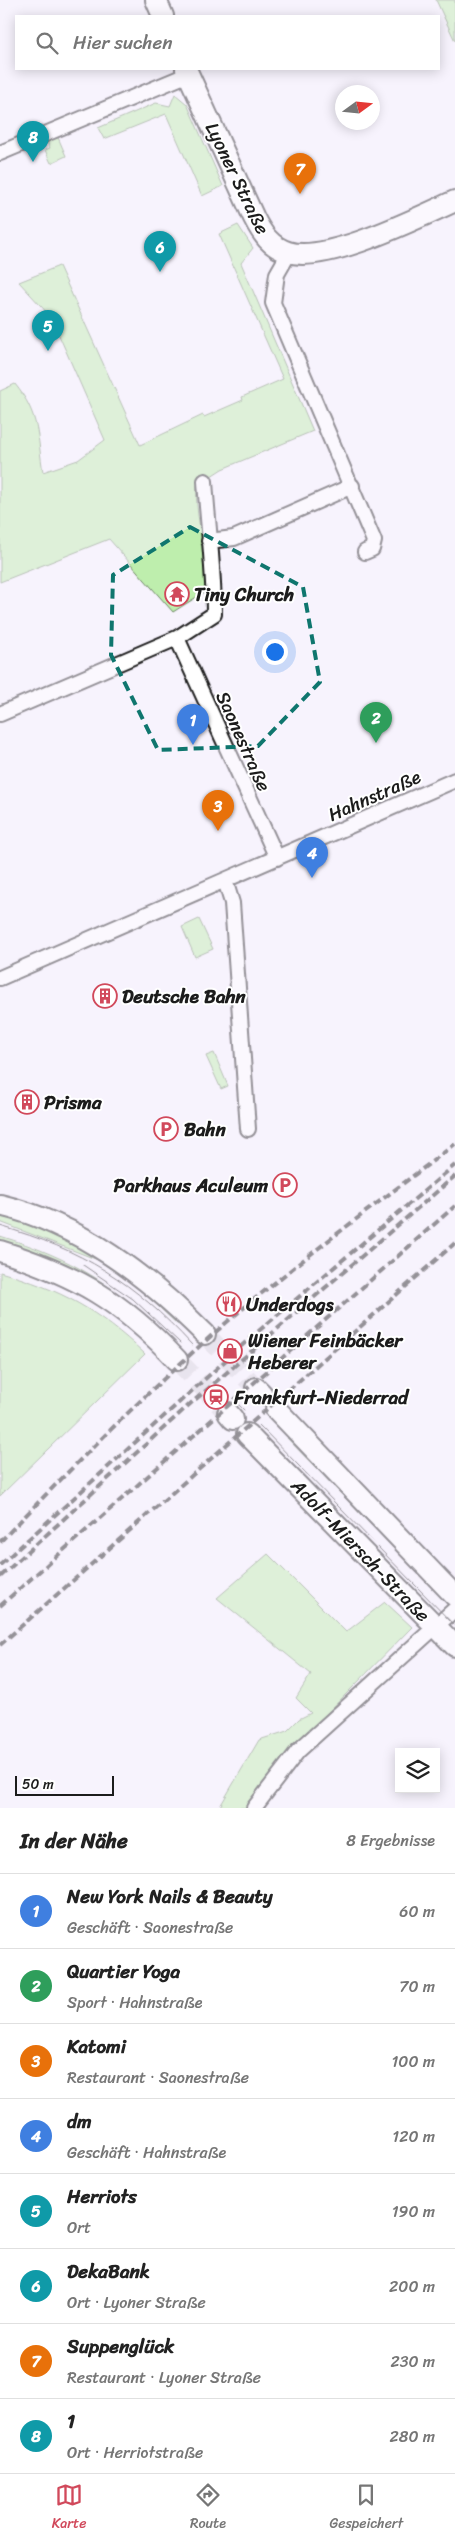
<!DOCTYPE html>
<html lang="de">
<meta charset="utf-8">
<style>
body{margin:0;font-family:Sriracha,sans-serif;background:#f2f2f2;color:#222}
.controls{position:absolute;right:15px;bottom:15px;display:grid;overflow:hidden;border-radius:0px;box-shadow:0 2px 12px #0003}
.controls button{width:45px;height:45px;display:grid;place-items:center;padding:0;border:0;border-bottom:1px solid #e0e0e0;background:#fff;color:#222;font:25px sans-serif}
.compass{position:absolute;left:335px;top:85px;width:45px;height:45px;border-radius:50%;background:#fff;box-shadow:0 2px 12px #0003;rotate:75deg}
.scale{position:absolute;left:15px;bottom:12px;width:99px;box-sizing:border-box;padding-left:5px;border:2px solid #1c1c1c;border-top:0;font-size:14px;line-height:18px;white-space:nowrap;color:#1c1c1c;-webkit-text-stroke:4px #fff;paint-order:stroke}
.you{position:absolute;left:274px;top:651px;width:18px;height:18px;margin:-12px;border:4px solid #fff;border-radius:50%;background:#1a73e8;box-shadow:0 0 0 8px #1a73e833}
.badge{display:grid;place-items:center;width:32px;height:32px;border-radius:50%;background:#d1495b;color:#fff;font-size:16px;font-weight:700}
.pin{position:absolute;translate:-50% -41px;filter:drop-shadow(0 1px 2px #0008)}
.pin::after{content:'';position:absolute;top:26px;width:18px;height:15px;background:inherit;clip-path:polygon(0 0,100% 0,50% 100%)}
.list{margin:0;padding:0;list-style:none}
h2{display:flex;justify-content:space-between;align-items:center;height:65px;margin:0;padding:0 20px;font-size:21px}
h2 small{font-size:16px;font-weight:400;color:#767676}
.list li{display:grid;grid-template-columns:32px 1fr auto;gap:15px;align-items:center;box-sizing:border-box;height:75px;padding:0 20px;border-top:1px solid #e0e0e0}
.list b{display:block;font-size:19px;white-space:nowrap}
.list p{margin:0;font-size:16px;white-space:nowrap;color:#767676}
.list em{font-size:16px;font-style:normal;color:#767676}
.icon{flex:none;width:28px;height:28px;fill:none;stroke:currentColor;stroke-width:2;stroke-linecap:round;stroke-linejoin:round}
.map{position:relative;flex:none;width:455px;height:1808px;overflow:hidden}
.search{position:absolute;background:#fff;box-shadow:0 2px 12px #0003;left:15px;right:15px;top:15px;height:55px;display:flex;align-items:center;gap:12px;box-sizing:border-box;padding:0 18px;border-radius:0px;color:#767676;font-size:19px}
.sheet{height:665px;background:#fff}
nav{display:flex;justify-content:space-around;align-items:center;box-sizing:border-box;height:70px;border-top:1px solid #e0e0e0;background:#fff;font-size:14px;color:#767676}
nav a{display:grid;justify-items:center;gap:2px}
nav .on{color:#d1495b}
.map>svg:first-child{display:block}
</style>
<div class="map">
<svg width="455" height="1808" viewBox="0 0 455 1808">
<rect width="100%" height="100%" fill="#f7f3fd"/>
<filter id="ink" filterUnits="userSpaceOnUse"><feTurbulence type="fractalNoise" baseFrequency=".02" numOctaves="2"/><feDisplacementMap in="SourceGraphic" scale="10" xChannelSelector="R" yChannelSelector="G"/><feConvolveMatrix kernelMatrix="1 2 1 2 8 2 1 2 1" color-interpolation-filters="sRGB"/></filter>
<g filter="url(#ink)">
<path fill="#beeead" stroke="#6d8564" d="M436,0H455V41Z
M175,94L187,104L223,186L202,196L166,114L104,139L98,128L156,103L170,106Z
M57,135L66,156L51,163L45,150L50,148L46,140Z
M238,225L253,248L241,263L313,431L222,469L197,485C194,518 207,554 214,586L173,612L109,539L0,582V391L15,384C40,415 37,436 43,472L78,460L105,440L51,317L19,282L59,266L140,445L203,415L204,417L243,400L242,397L283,379L219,234Z
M199,919L213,949L195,957L182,927Z
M214,1053L228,1086L221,1089L206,1056Z
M0,1211L51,1231L126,1274L183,1321L178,1325L138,1287L98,1260L0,1222Z
M0,1236C72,1258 114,1284 167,1337L0,1245Z
M0,1272C62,1290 98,1310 145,1354L0,1496Z
M291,1434L440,1592L438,1594L287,1438Z
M268,1554L346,1632L385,1602L412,1627L293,1748L254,1808H219L259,1740L287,1731L299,1719L311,1713L296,1698L311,1674L217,1598Z"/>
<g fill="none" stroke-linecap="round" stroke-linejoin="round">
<path stroke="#d6d3db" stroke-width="20" stroke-dasharray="20 10" stroke-linecap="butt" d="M205,1334L256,1388
M177,1360L228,1413"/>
<g stroke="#1c1c1c" stroke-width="18">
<path id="minor" d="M0,153L189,74
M289,253L277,274L273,303L374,541L372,549L365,552
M205,481C208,526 214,570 214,614L177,638L277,858
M209,541L234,538L352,486
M0,714L177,638
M225,880L232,903L248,1129
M0,978L455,780
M254,1808L298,1751L455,1609"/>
</g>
<g stroke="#1c1c1c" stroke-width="24">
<path id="secondary" d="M156,0L163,16
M186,69L254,218C262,234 271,247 288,252C326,264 417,218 455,201
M0,1205C80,1224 148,1277 205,1334
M0,1251C77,1275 121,1301 177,1360
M256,1388L262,1394
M276,1409L455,1596
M228,1413L233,1419
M247,1434L455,1646"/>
</g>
<use href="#minor" stroke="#fff" stroke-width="14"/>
<use href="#secondary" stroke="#fff" stroke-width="20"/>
<path stroke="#1c1c1c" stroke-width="1" d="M0,1226C83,1250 133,1281 192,1345
M83,1265L133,1299L180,1343
M238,1404L244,1410
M259,1425L455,1626"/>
<path stroke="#1c1c1c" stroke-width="4" stroke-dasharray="8 4" stroke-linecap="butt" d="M0,1542C77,1462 155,1383 240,1311C310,1253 383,1199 455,1144
M0,1565L248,1340L455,1165
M0,1577L189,1405L455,1176
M0,1606L455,1206
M0,1645L455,1243"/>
</g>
</g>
<path d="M0 0H455V1808H0ZM190,527L303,587L320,682L258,746L158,750L111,655L113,575Z" fill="#f7f3fd" fill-opacity=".55" fill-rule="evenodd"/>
<path fill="none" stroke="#0f766e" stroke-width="4" stroke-dasharray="10 6" stroke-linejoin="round" d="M190,527L303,587L320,682L258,746L158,750L111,655L113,575Z"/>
<defs>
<g id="temple-ring" transform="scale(1.25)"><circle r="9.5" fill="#fff" stroke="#d1495b" stroke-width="1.5"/><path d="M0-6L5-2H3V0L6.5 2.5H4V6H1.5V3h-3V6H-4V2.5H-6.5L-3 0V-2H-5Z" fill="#d1495b"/></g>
<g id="building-ring" transform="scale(1.25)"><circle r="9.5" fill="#fff" stroke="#d1495b" stroke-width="1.5"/><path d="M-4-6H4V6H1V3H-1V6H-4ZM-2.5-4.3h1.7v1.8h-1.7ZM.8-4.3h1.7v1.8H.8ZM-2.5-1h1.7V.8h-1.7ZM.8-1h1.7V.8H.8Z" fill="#d1495b"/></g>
<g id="parking-ring" transform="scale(1.25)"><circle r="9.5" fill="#fff" stroke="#d1495b" stroke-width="1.5"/><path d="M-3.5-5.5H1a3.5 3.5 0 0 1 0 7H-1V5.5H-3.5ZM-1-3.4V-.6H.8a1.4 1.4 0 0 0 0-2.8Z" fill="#d1495b"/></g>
<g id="restaurant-ring" transform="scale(1.25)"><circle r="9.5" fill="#fff" stroke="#d1495b" stroke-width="1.5"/><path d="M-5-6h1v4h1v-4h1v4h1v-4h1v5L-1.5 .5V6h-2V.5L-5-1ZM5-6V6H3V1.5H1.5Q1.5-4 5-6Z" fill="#d1495b"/></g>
<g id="shop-ring" transform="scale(1.25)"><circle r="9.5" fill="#fff" stroke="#d1495b" stroke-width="1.5"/><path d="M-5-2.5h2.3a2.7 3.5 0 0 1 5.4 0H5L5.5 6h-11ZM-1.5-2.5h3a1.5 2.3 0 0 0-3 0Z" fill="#d1495b"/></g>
<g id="station-ring" transform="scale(1.25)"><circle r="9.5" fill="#fff" stroke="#d1495b" stroke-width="1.5"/><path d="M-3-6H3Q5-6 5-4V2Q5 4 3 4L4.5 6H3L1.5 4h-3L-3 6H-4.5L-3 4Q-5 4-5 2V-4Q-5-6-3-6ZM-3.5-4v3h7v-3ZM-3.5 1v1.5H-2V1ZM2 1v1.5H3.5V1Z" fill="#d1495b"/></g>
</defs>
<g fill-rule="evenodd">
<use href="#temple-ring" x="177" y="594"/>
<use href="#building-ring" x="105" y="996"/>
<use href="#building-ring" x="27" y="1102"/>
<use href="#parking-ring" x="166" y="1129"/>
<use href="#parking-ring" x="285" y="1185"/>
<use href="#restaurant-ring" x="229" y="1304"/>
<use href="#shop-ring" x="230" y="1351"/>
<use href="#station-ring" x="216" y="1397"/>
</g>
<g text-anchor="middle" stroke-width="4" stroke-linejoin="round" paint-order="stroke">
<g font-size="19" fill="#1c1c1c" stroke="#fff">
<text transform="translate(238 178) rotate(64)" y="7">Lyoner Straße</text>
<text transform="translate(244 741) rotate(66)" y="7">Saonestraße</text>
<text transform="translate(374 795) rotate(-24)" y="7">Hahnstraße</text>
<text transform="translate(361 1550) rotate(46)" y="7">Adolf-Miersch-Straße</text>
</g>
<g font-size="19" font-weight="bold" fill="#1c1c1c" stroke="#fff" text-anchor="start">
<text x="194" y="601">Tiny Church</text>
<text x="122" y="1003">Deutsche Bahn</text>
<text x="44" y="1109">Prisma</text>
<text x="184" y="1136">Bahn</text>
<text x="268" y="1192" text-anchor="end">Parkhaus Aculeum</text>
<text x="246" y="1311">Underdogs</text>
<text x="248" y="1347">Wiener Feinbäcker<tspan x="248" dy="22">Heberer</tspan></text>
<text x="234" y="1404">Frankfurt-Niederrad</text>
</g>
</g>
</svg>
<div class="controls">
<button><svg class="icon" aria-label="layers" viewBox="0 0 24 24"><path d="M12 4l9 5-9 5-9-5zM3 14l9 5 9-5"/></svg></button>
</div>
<svg class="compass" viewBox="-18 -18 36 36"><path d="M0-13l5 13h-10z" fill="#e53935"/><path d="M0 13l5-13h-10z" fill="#767676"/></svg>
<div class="scale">50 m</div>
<div class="you"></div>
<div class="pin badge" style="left:193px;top:745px;background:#3f7fe0">1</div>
<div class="pin badge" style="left:376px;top:743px;background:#2e9e5b">2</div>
<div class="pin badge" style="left:218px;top:831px;background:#e8710a">3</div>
<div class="pin badge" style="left:312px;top:878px;background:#3f7fe0">4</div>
<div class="pin badge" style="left:48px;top:351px;background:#0f9aa8">5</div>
<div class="pin badge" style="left:160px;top:272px;background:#0f9aa8">6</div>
<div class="pin badge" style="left:300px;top:194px;background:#e8710a">7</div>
<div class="pin badge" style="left:33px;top:162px;background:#0f9aa8">8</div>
<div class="search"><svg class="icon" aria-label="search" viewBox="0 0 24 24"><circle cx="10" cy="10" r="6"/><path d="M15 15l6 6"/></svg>Hier suchen</div>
</div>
<section class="sheet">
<h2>In der Nähe<small>8 Ergebnisse</small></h2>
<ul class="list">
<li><span class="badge" style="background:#3f7fe0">1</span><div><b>New York Nails &amp; Beauty</b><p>Geschäft · Saonestraße</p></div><em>60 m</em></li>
<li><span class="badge" style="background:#2e9e5b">2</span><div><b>Quartier Yoga</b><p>Sport · Hahnstraße</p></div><em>70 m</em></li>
<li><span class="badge" style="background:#e8710a">3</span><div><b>Katomi</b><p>Restaurant · Saonestraße</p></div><em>100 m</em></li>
<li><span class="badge" style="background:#3f7fe0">4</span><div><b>dm</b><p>Geschäft · Hahnstraße</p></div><em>120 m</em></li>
<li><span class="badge" style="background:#0f9aa8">5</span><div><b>Herriots</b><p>Ort</p></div><em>190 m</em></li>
<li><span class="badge" style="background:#0f9aa8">6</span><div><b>DekaBank</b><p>Ort · Lyoner Straße</p></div><em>200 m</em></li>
<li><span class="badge" style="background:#e8710a">7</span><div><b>Suppenglück</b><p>Restaurant · Lyoner Straße</p></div><em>230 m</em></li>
<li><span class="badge" style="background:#0f9aa8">8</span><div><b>1</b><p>Ort · Herriotstraße</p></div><em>280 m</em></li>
</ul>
</section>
<nav>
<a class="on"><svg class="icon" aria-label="map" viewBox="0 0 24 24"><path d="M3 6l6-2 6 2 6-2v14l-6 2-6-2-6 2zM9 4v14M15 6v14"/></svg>Karte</a>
<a><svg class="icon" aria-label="directions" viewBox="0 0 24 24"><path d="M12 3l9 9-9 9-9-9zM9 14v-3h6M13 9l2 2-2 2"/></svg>Route</a>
<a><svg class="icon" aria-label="saved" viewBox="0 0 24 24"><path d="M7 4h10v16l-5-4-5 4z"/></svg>Gespeichert</a>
</nav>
